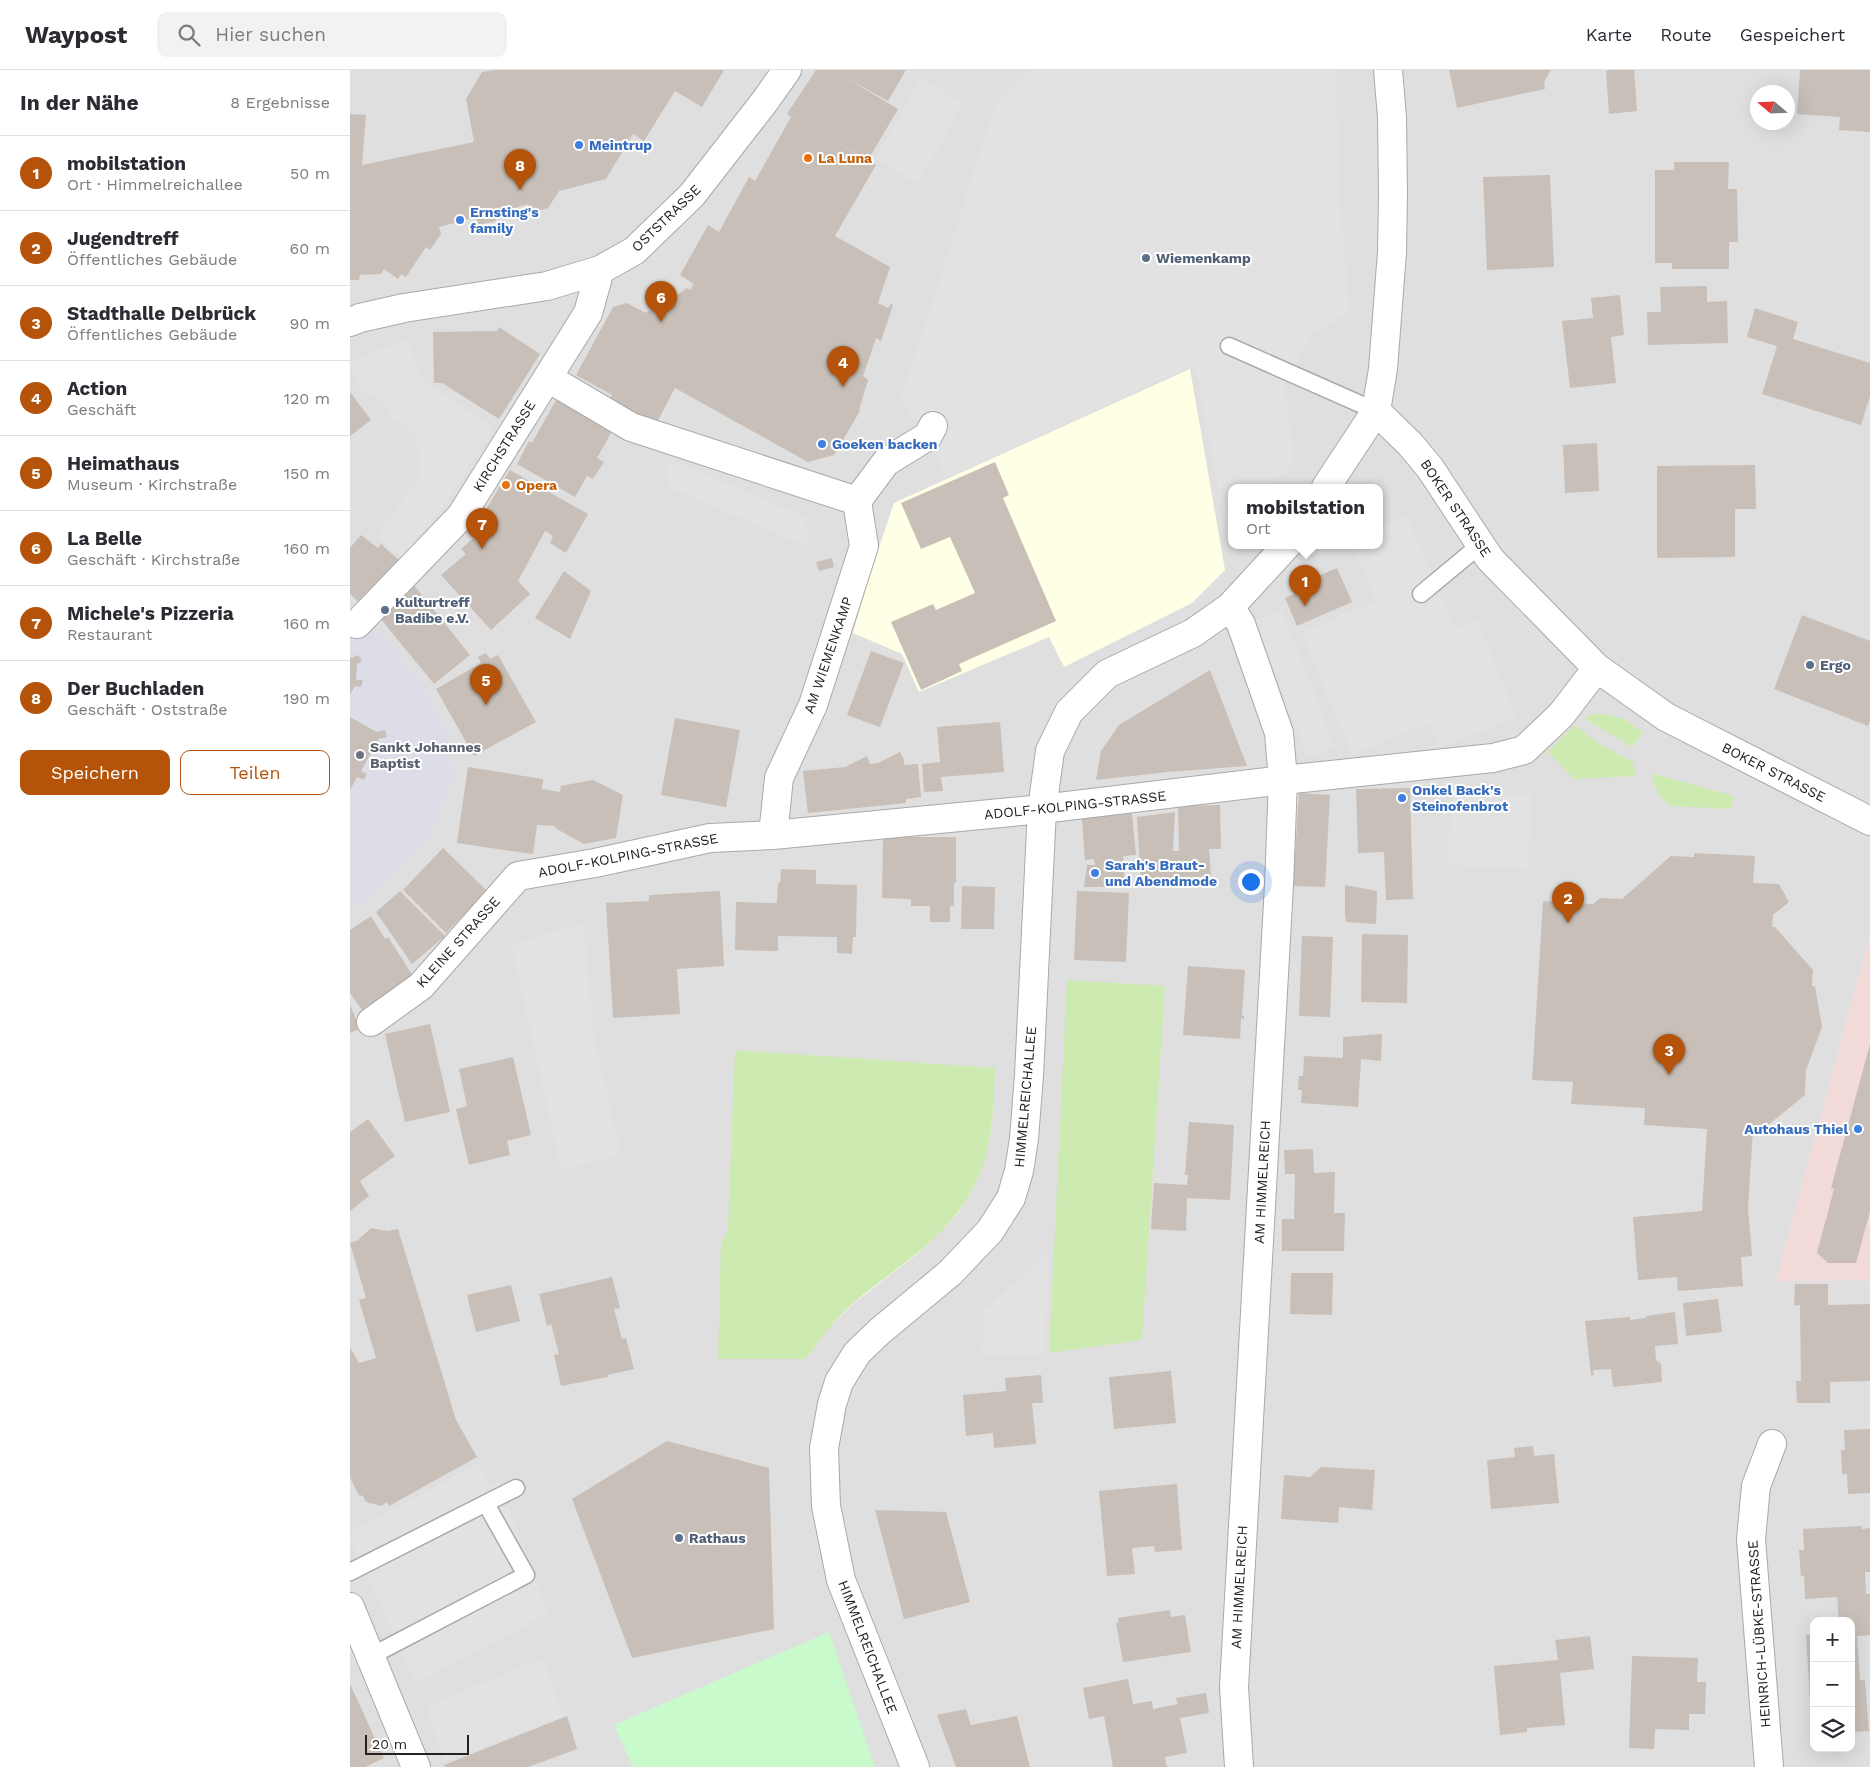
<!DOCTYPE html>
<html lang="de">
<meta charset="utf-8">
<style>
body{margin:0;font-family:"Work Sans",sans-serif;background:#f2f2f3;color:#2b2b33}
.controls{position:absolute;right:15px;bottom:15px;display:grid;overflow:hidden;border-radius:10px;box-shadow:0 5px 20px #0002}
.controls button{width:45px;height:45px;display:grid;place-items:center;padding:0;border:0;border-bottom:1px solid #e1e1e2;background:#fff;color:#2b2b33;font:25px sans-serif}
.compass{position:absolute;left:1400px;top:15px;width:45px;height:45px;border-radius:50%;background:#fff;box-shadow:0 5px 20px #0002;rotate:289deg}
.scale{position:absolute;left:15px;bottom:12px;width:104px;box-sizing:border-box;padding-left:5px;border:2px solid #222;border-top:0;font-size:14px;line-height:18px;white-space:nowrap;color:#222;-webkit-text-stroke:4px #fff;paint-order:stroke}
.you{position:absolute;left:900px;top:811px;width:18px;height:18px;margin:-12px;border:4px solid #fff;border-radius:50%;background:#1a73e8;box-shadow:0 0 0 8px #1a73e833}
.badge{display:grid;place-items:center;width:32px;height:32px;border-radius:50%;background:#b45309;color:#fff;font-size:16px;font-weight:700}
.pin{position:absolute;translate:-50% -41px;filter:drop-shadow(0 1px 2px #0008)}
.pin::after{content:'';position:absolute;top:26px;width:18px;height:15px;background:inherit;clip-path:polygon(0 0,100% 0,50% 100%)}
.popup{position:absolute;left:878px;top:414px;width:155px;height:65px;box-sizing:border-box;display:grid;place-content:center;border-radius:10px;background:#fff;filter:drop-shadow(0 1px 4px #0005);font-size:16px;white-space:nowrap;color:#7c7c81}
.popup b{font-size:19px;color:#2b2b33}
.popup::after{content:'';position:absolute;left:50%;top:100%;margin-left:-10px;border:10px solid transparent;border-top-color:#fff}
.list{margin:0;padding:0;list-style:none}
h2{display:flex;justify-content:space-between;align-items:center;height:65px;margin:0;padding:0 20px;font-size:21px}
h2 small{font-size:16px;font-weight:400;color:#7c7c81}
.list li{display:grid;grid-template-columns:32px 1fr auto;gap:15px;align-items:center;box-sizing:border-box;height:75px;padding:0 20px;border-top:1px solid #e1e1e2}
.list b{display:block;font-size:19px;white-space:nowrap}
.list p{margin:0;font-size:16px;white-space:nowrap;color:#7c7c81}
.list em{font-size:16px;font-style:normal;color:#7c7c81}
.actions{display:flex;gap:10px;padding:15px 20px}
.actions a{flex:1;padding:11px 0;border:1px solid #b45309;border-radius:10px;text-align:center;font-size:18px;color:#b45309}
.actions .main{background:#b45309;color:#fff}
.icon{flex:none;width:28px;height:28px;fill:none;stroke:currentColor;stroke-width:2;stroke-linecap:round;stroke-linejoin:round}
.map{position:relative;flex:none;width:1520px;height:1697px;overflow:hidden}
header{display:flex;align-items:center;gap:30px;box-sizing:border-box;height:70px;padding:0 25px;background:#fff;border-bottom:1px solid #e1e1e2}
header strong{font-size:24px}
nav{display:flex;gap:28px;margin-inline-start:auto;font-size:18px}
.search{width:350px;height:45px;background:#f2f2f3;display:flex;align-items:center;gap:12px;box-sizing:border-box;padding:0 18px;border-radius:10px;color:#7c7c81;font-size:19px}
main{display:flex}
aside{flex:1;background:#fff}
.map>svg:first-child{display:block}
</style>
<header>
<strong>Waypost</strong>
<div class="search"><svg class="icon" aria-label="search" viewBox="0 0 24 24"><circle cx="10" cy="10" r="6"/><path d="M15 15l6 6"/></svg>Hier suchen</div>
<nav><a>Karte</a><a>Route</a><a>Gespeichert</a></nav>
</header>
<main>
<aside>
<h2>In der Nähe<small>8 Ergebnisse</small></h2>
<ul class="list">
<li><span class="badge">1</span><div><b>mobilstation</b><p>Ort · Himmelreichallee</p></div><em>50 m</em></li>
<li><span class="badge">2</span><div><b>Jugendtreff</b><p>Öffentliches Gebäude</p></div><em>60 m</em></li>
<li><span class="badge">3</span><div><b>Stadthalle Delbrück</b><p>Öffentliches Gebäude</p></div><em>90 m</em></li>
<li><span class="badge">4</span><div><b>Action</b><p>Geschäft</p></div><em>120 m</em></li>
<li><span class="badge">5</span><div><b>Heimathaus</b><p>Museum · Kirchstraße</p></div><em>150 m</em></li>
<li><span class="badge">6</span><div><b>La Belle</b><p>Geschäft · Kirchstraße</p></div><em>160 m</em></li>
<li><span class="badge">7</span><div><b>Michele's Pizzeria</b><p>Restaurant</p></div><em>160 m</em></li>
<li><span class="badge">8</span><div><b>Der Buchladen</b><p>Geschäft · Oststraße</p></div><em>190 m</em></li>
</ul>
<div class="actions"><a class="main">Speichern</a><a>Teilen</a></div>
</aside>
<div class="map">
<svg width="1520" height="1697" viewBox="0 0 1520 1697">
<rect width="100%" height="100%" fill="#f2efe9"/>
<path fill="#e0dfdf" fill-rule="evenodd" d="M0,0H1520V865L1426,1211L1520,1210V1697H0ZM1408,22H1438V52H1408ZM881,417H1029V475H881ZM645,998L641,1064L634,1092L618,1128L607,1145L569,1183L502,1235L480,1257L371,1172L378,1160ZM1464,1551H1501V1678H1464Z"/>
<path fill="#f2dad9" d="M1520,865V1210L1426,1211Z"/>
<path fill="#ffffe5" d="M840,299L875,500L842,533L714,597L699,567L569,622L552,584L503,563L520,504L544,433Z"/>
<path fill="#cdebb0" d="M1244,644C1267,644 1275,649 1293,662L1282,677L1234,648Z
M1225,655L1248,673L1283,692L1286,706L1224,709L1198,682Z
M1300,703L1384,726L1381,739L1320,736L1309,725Z
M717,910L815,916L792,1270L699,1283Z
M385,980L645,998C643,1029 644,1062 634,1092C612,1162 554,1190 502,1234C484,1250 470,1270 456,1289H368L371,1172L378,1160Z"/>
<path fill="#c8facc" d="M479,1562L525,1697H283L264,1655Z"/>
<path fill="#e2e2e2" d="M681,0H986L990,134L1000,241L963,264L934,315L945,387L921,417H881V469L879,471L844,295L596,408L578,366L550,329L647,32Z
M571,9L614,33L567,114L525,89Z
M56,269L74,312L144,357L98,430L52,487L26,467L70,407L66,363L42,349L28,327L15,326L0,300V293Z
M316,387L456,447L458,477L318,417Z
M1057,445L1105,558L1126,549L1167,647L1089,678L1078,653L1002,685L951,563L1026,531L1003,475H1029V457Z
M932,540L985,677L958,688L904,551Z
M1102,720L1182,725L1178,799L1097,795Z
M234,853L244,967L271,1085L211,1099L161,874Z
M699,1183L695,1284L632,1285L634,1240Z
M129,1393L140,1415L148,1411L199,1543L66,1613L12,1496L0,1469V1463Z
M192,1588L214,1646L96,1692L76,1637Z"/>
<path fill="#dddde8" d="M0,553L7,554L33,565L73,615L98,663L103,710L81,766L38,812L0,841V735L3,730L0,729V720L7,707L14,709L17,704L11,701L29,669L37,667L35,660L27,662L0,647V625L5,616L11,617L13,610H6L7,594L12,591L0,587Z"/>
<path fill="#c7bfb8" d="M145,0H374L352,37L325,21L294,71L283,64L256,109L209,121L198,138L181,143L178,134L144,144L146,151L128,155L126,147L89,157L91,164L80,180L76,177L56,207L51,204L48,209L34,199L31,204L10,205L9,210H0V44L16,45L12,95L124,72L116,29L132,2Z
M466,0H556L538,31L493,6L548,39L518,90L455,55L526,95L485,166L540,197L528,233L538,238L541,234L543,235L531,271L526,268L513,306L518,310L509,340L510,341L484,385L458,392L325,318L305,356L259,330L262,325L226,305L263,237L277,233L296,243L310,233L312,236L337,218L340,220L344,214L330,205L358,155L369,162L399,107L405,111L441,47L437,44Z
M1099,0H1201L1194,12L1195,19L1107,38Z
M1258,0H1284L1287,41L1259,44L1256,1Z
M1450,0H1520V62L1489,60L1490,47L1447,44Z
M1324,92H1379L1378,119H1387L1388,172H1379V199H1322V193H1305V100H1324Z
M1200,105L1204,197L1137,200L1133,107Z
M1357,216V232L1377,231L1378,273L1298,275L1297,242H1311L1310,217Z
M1270,225L1274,265L1261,267L1266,313L1220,318L1212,251L1243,248L1241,228Z
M1405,238L1448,252L1443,269L1520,293V326L1511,355L1412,324L1427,276L1397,267Z
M149,257L190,284L149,349L92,313H84L83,262L147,261Z
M0,322L21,350L0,366Z
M206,330L262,361L247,388L254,392L243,409L237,406L225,427L167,394L179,371L182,373Z
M1247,373L1249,421L1215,423L1213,375Z
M645,392L659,425L653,428L706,551L609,594L612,601L571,620L541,552L583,534L586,540L625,523L600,467L571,479L551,433Z
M1405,395L1406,439H1385V487L1307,488V396Z
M160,400L238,444L216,483L200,473L203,466L195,461L168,511L180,524L141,560L91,505L116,484L111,479L127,465L132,469L136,465L125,457Z
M11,465L28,478L31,474L50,491L12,535L0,524V478Z
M482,488L484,497L469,501L466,492Z
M987,498L1002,532L947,556L935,528L964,515L961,509Z
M214,501L241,521L220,569L185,548Z
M63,514L120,585L84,614L30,548Z
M1452,545L1520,571V651L1518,656L1424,619Z
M521,581L554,593L530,657L497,645Z
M136,583L140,589L148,585L186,652L124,686L86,619L131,593L128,587Z
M8,585L12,591L7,594L6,610H13L11,617L5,616L0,625V587L2,588Z
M860,600L897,696L817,702L746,710L751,681L769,655Z
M0,647L27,662L35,660L37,667L29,669L11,701L17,704L14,710L7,707L0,720Z
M325,648L390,660L376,737L311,725Z
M650,652L654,702L591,707L593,721L574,722L572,694L590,692L587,657Z
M550,682L554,690V695L568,694L571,727L556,729V733L458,743L453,701L495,697L517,686L520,694L528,693Z
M118,697L193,709L192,719L210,722L211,716L243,710L273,725L266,768L234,774L205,758L206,756L187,755L183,784L107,773Z
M1060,718L1063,829L1036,830L1034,782L1008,783L1006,719Z
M949,723L980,725L975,817L943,816Z
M870,735L871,779H859L861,806L821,808L820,817H791L787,747L825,742L823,781H829L828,736Z
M782,743L786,785L773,786L775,817H734L737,795H745L744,789L735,790L732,748Z
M533,767H606V813H604V836H600V852H580V836H561V829L532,828Z
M93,778L137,821L96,863L53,820Z
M1344,783L1405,786L1403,813L1429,814L1439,832L1423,845L1422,857H1425L1463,900L1462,916H1465L1472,957L1456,1000L1455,1025L1412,1060H1403L1398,1137L1402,1186L1391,1187L1393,1216L1328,1221L1327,1207L1288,1210L1283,1147L1352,1141L1357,1059L1294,1055L1295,1038L1221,1034L1223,1012L1182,1010L1193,831L1243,834L1250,828L1272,829L1321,786L1344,787Z
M431,799L466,800V814L507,815L506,867H503L502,884L487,883V867L428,866V881L385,880L386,832L427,833L428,813H430Z
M995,815L1027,821L1026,854L996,852L995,844Z
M612,816L645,817L644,859H611Z
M50,821L95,866L62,894L26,842Z
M370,821L374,896L327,899L330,944L263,948L256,833L299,831V825Z
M727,821L779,823L776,892L724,890Z
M21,846L35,869L38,867L63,906L12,940L0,923V860Z
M1012,864L1058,865L1057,933L1011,932Z
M952,866L983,867L980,947L949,946Z
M838,896L895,900L892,946H894V949L891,948L890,969L833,965Z
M0,935L10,959L0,963Z
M80,954L100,1042L55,1052L35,964Z
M1032,964L1031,991L1011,989L1008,1037L951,1033L952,1020H948L949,1006H953L954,986L993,988V967Z
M1520,974V1141L1506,1193H1478L1467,1183L1484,1119L1481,1118Z
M163,987L181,1065L157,1071L160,1085L119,1095L106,1039L117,1036L109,999Z
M18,1049L45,1086L10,1111L19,1126L0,1141V1062Z
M839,1052L884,1055L880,1130L837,1128L836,1161L801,1159L804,1113L837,1115L838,1105H835Z
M963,1079L964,1103L985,1102L984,1143H995L994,1181H932V1149H944L945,1104H935L934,1080Z
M21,1158L37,1161L48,1159L106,1350L127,1387L39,1436L37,1432L31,1436L16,1432L13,1426L9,1425L1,1410L0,1404V1277L9,1293L26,1288L9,1230L16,1228L0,1173L9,1170V1169Z
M941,1203H983L982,1245L940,1244Z
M262,1207L270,1238L264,1239L272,1269L276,1268L284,1299L258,1305V1307L211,1316L204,1285L209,1284L201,1254L197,1256L189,1224Z
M1445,1214H1478V1235L1520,1234V1311L1480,1312V1333H1447L1446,1311H1451L1450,1235L1444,1236Z
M161,1215L170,1251L126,1262L117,1225Z
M1368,1229L1372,1262L1336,1266L1333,1233Z
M1325,1242L1328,1274L1305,1276L1306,1290L1311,1294L1312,1312L1263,1317L1261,1299L1243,1300L1244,1305H1241L1235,1251L1280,1247V1250L1296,1248V1246Z
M821,1301L826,1353L764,1359L759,1307Z
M691,1305L693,1333H682L686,1374L644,1378L643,1363L616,1366L613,1325L656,1321L655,1308Z
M1520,1359V1423L1498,1424L1497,1404H1492L1491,1380H1495L1494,1360Z
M317,1371L419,1398L424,1559L282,1588L222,1429Z
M1183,1376L1184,1386L1204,1384L1209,1433L1141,1439L1137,1390L1165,1387L1164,1378Z
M971,1397L1025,1400L1022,1440L989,1437L988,1453L931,1449L934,1405L960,1407Z
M827,1414L832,1480L805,1482L804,1476L782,1478L785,1504L757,1506L749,1421Z
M525,1440L596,1442L620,1532L554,1549Z
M1512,1456V1459L1520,1458V1502H1515L1516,1524H1520V1565L1507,1566L1510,1610H1515L1519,1661L1501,1662V1551H1489L1487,1527L1455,1529L1454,1506H1451L1449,1480H1454L1453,1459Z
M820,1540L821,1547L835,1545L841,1582L773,1592L766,1553H768V1548Z
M1456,1565H1464V1666H1462Z
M1240,1566L1244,1599L1210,1603L1215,1655L1177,1658V1662L1150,1665L1144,1596L1208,1590L1205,1570Z
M1282,1586L1348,1588L1347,1612H1356L1355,1644H1339V1660L1305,1659L1304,1679L1279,1678Z
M778,1609L783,1634L802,1631L803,1639L828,1634L826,1628L856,1623L859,1643L830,1648L837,1683L815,1687L817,1697H763L754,1646L739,1649L733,1618Z
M0,1614L34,1688L15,1697H0Z
M616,1639L621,1655L667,1646L680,1697H606L587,1645Z
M217,1646L227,1679L178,1697H95L94,1695Z"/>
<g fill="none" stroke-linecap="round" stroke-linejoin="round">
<g stroke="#a9a9a9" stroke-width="19">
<path id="service" d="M879,276L1026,341
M1071,524L1130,475
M0,1502L166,1418
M21,1586L176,1505L136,1434"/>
</g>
<g stroke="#a9a9a9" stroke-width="30">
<path id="minor" d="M0,252L10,248L54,238L197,216L250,200L284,181L342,125L415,31L437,0
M198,308L281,357L507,431
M1026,341L1060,374L1080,398L1140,489L1247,598L1316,647L1520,751
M976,417L1026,341L1033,299L1042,182L1043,124L1042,47L1038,0
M880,537L891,554L929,663L933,710L929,815L884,1617L889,1697
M7,554L111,446L238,243L250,200
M423,765L429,708L463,635L514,476L507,431L536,392L578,366L583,356
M21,952L71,916L168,806L245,793L360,768L423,765L692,739L933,710L1143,688L1174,680L1211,645L1247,598
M0,1537L66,1697
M565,1697L491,1510L476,1436L474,1378L482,1334L489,1312L507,1283L530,1261L600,1203L640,1161L661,1128L669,1101L674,1069L679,1005L692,739L700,681L719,642L757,604L843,563L880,537L937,475
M1419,1697L1401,1469L1406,1416L1422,1374"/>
</g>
<use href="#service" stroke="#fff" stroke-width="16"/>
<use href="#minor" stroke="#fff" stroke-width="28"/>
</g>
<g fill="#3f7fe0" stroke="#fff" stroke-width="2">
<circle cx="229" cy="75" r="5"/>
<circle cx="110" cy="150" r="5"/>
<circle cx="472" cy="374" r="5"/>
<circle cx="1052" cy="728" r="5"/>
<circle cx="745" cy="803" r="5"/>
<circle cx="1508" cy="1059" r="5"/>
</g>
<g fill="#e8710a" stroke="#fff" stroke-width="2">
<circle cx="458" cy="88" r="5"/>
<circle cx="156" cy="415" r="5"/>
</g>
<g fill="#5c6f8a" stroke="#fff" stroke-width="2">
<circle cx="796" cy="188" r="5"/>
<circle cx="35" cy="540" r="5"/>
<circle cx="1460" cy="595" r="5"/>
<circle cx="329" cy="1468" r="5"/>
</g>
<circle fill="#6b7280" stroke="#fff" stroke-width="2" cx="10" cy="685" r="5"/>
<g text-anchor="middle" stroke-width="4" stroke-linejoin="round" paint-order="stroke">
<g font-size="14" font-weight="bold" fill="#366cbe" stroke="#fff" text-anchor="start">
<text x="239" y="80">Meintrup</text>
<text x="120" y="147">Ernsting's<tspan x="120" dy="16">family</tspan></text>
<text x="482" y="379">Goeken backen</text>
<text x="1062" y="725">Onkel Back's<tspan x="1062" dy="16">Steinofenbrot</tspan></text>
<text x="755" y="800">Sarah's Braut-<tspan x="755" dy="16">und Abendmode</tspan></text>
<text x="1498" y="1064" text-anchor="end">Autohaus Thiel</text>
</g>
<g font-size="14" font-weight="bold" fill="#c56008" stroke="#fff" text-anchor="start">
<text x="468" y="93">La Luna</text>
<text x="166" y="420">Opera</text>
</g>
<g font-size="14" fill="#222" stroke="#fff">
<text transform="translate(316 148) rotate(-44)" y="5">OSTSTRASSE</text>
<text transform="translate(154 376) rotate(-58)" y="5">KIRCHSTRASSE</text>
<text transform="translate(1106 438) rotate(56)" y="5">BOKER STRASSE</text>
<text transform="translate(478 585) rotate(-71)" y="5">AM WIEMENKAMP</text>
<text transform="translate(1424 702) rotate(27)" y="5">BOKER STRASSE</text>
<text transform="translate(725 735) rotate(-6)" y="5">ADOLF-KOLPING-STRASSE</text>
<text transform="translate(278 785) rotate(-11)" y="5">ADOLF-KOLPING-STRASSE</text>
<text transform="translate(108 872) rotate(-48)" y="5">KLEINE STRASSE</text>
<text transform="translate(675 1027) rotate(-85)" y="5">HIMMELREICHALLEE</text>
<text transform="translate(912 1112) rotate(-87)" y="5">AM HIMMELREICH</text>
<text transform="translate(889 1517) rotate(-87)" y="5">AM HIMMELREICH</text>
<text transform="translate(1409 1564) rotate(-94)" y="5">HEINRICH-LÜBKE-STRASSE</text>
<text transform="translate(518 1577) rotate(69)" y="5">HIMMELREICHALLEE</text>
</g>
<g font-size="14" font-weight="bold" fill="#4e5e75" stroke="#fff" text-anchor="start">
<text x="806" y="193">Wiemenkamp</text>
<text x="45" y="537">Kulturtreff<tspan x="45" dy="16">Badibe e.V.</tspan></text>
<text x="1470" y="600">Ergo</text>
<text x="339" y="1473">Rathaus</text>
</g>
<g font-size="14" font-weight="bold" fill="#5b616d" stroke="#fff" text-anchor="start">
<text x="20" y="682">Sankt Johannes<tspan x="20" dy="16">Baptist</tspan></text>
</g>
</g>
</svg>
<div class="controls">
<button>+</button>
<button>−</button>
<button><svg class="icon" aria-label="layers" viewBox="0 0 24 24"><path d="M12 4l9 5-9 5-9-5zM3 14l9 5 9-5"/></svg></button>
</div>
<svg class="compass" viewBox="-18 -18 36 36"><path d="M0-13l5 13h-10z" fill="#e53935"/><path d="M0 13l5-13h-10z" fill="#7c7c81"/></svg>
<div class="scale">20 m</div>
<div class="you"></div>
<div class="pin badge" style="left:955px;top:536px">1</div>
<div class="popup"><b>mobilstation</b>Ort</div>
<div class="pin badge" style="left:1218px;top:853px">2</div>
<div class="pin badge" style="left:1319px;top:1005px">3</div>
<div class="pin badge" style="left:493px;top:317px">4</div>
<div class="pin badge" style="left:136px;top:635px">5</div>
<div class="pin badge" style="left:311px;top:252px">6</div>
<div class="pin badge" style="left:132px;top:479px">7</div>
<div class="pin badge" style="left:170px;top:120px">8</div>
</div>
</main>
